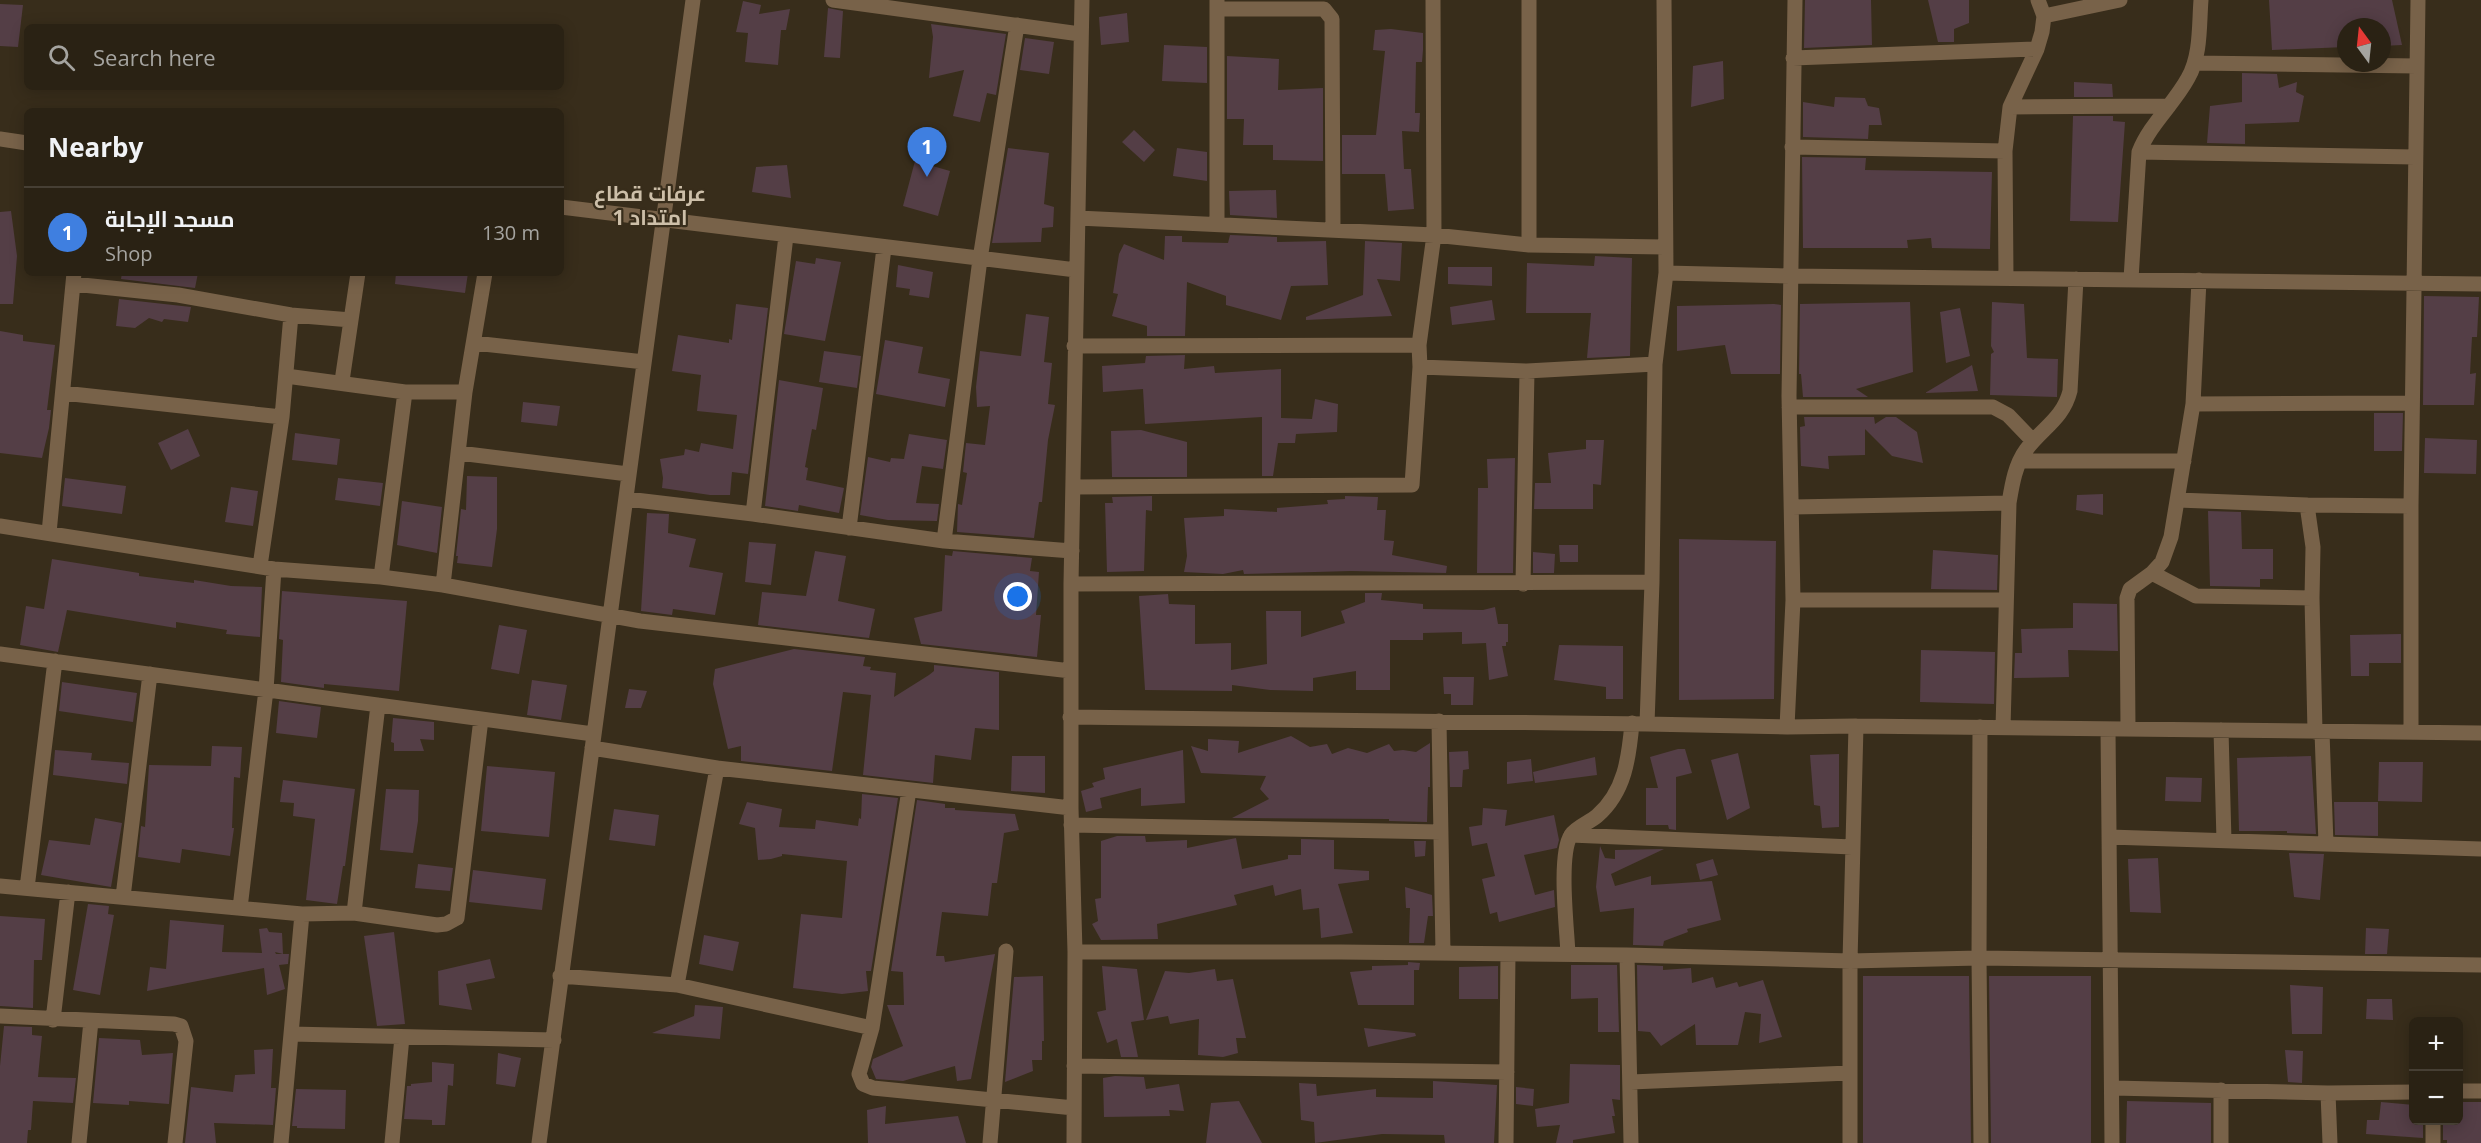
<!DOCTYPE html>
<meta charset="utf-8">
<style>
body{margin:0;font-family:"Open Sans",Cairo,sans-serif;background:#322a1d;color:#f1f3f6}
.controls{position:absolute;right:18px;bottom:18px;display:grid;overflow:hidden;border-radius:9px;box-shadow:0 3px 15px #0003}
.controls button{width:54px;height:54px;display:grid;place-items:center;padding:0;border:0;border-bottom:2px solid #463f34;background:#2a2214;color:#f1f3f6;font:30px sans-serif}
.compass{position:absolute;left:2337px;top:18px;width:54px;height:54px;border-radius:50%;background:#2a2214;box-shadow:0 3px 15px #0003;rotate:345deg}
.you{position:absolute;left:1018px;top:597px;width:21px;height:21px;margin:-15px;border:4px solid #fff;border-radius:50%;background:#1a73e8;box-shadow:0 0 0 9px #1a73e833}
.badge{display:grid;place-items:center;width:39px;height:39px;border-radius:50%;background:#2563eb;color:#fff;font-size:20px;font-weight:700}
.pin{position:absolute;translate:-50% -50px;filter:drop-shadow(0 2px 3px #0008)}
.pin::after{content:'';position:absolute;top:32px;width:21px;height:18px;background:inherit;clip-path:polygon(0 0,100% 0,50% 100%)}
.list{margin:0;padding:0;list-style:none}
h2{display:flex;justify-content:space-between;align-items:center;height:78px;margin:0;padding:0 24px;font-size:26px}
h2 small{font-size:20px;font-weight:400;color:#a5a4a0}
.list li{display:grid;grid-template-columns:39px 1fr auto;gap:18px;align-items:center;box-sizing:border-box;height:90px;padding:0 24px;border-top:2px solid #463f34}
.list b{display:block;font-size:22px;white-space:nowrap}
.list p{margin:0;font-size:20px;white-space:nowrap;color:#a5a4a0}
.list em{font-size:20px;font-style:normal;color:#a5a4a0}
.icon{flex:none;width:33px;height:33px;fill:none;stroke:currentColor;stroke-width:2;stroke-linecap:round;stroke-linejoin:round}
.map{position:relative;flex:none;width:2481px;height:1143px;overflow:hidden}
.search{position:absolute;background:#2a2214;box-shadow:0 3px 15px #0003;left:24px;top:24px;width:540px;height:66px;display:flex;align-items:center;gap:15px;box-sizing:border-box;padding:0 21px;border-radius:9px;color:#a5a4a0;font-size:22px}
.panel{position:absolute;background:#2a2214;box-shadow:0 3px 15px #0003;left:24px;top:108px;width:540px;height:168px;border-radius:9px}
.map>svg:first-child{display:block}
</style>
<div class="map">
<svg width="2481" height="1143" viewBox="0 0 2481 1143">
<rect width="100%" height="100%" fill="#382d1b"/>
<path fill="#543e46" d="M1805,0H1871L1872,45L1804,48Z
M1928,0H1969V23L1954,29V42H1938Z
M2269,0H2392L2402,45L2382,46V27H2346V47L2272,50Z
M743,1L761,5L759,14L790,9L786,30H781L778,65L745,62L748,33L736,32Z
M0,4L23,5L18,47L0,46Z
M828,8L843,11L840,58L824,57Z
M1127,13L1129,42L1101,45L1099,17Z
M931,24L1006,34L996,95L987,93L980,122L953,116L964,70L929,78L933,37Z
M1391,29L1423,33V50L1422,62H1416L1415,113H1420L1419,132L1402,131L1404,169H1411L1414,209L1388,211L1385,174H1342V135H1376L1385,51L1373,50L1375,30Z
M1025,38L1054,42L1049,74L1020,70Z
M1164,45L1207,47V83L1162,81Z
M1227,56L1279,59L1278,90L1323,88V161L1273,160V145H1243L1244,119H1227Z
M1723,61L1724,99L1691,107L1693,66Z
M2242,73L2277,74L2279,88L2297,82L2296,92L2304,96L2299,122L2245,124V144L2207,143L2210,106L2242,102Z
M2074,82L2112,84L2113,97H2074Z
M1835,97L1865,98L1868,106L1879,108L1882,125H1869L1868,139L1803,137V102L1834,107Z
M2073,116H2113V121L2125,122L2118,222L2070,221Z
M1134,130L1155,150L1144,162L1122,142Z
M1008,148L1049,153L1044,204L1054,207L1053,227L1042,228L1041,242L992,243Z
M1177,148L1207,152V181L1173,176Z
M1802,157L1866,158L1865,170L1992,172L1990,249L1932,248L1931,238L1907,240L1908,248H1803Z
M915,161L950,171L938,216L903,206Z
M787,165L791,198L752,192L756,167Z
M1276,190L1277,218L1230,215L1229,191Z
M11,211L17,256L13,304H0V212Z
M1230,235L1277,237V242L1326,241L1328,285L1291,286L1281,320L1226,305V296L1187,282L1185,336H1147V326L1112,316L1118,294L1113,293L1119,254L1124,244L1164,260L1165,236H1182V242L1228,243Z
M1365,241L1402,243L1400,281L1377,279L1392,316L1306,320V317L1363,295Z
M1595,256L1632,258L1630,356L1587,358L1591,313H1526L1527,263L1594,266Z
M816,258L841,262L825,341L784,334L796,261L815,264Z
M898,265L933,272L929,298L909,295L910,289L896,287Z
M1448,267H1492V286L1448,284Z
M122,273H198L195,288L121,279Z
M396,273H468L465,293L395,284Z
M2424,296L2479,297L2477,337H2472L2470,374L2476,373L2474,405H2423Z
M119,299L191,307L188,322L164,319L162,322L149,318L135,328L116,326Z
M1492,300L1495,320L1452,325L1450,307Z
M1910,302L1913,372L1856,389L1868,397H1803L1801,374H1799L1800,304Z
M1992,302L2024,304L2027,358L2058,359L2057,397L1990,395L1991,354L1994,352L1991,346Z
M736,304L768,308L748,474L732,472L730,495H710L662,488L663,478L660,459L684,455L685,449L699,452L701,443L733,449L737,415L697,411L701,375L672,371L678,335L729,343V339L732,340Z
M1774,304L1781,305L1780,374H1731L1725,345L1677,351V306Z
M1960,308L1970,356L1946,363L1940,312Z
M1026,314L1049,317L1044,362L1052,363L1048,404L1055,405L1048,440L1042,502H1039L1034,538L957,532L958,504L962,505L967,473L963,472L966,443L985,445L990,406L977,407L976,387L980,351L1021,356Z
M0,331L23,335V341L55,345L47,410H51L49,428L42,458L0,453Z
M885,340L923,347L918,373L950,379L945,407L876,394Z
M824,351L861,356L857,388L819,382Z
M1185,355L1184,369L1214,366L1215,373L1281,369V418L1312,419L1315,399L1338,404L1337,432L1296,434L1295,443H1278L1273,476H1262V417L1145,424L1143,389L1103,392L1102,366L1145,363L1146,356Z
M1972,365L1978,391L1925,393Z
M779,380L823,388L816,430L812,429L805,467L808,468L806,480L844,488L839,513L799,505L798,511L765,506Z
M523,402L560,406L557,426L521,422Z
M2374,413H2403L2402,451H2374Z
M1804,417H1874L1875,424L1886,417H1896L1917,432L1923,463L1892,456L1865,429V455L1828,456L1829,469L1801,466L1800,427L1805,426Z
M188,429L200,456L171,470L158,443Z
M1141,430L1187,442V477H1112L1111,431Z
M295,433L340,439L337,465L292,460Z
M909,434L947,440L943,469L922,466L916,503L939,504L937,521L888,520L860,515L868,457L890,462L891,458L904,459Z
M2425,438L2477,440L2476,474L2424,473Z
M1586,440H1604L1601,485L1593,484V509H1534L1535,483H1551L1548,453L1586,449Z
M1515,458L1513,573H1477L1478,488H1488L1487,459Z
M467,476L497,477V529L492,567L457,563L458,556H456L461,509L466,510Z
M65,478L126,486L122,514L62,506Z
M338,478L383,483L380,506L335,500Z
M231,487L258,491L253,526L225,522Z
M2103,494V515L2076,510L2077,495Z
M1152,496V511L1146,510L1144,571L1107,572L1105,503H1113L1112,497Z
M1345,496L1378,497L1377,510H1386L1384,540L1394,541L1392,555L1447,566L1446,573L1351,571L1244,574L1243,570L1223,574L1184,572L1187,556L1184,518L1224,516V509L1277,512V508L1328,504L1327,500L1345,499Z
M402,501L442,507L437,553L397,545Z
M2208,511L2241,512L2242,549H2273V579H2260V587L2210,586Z
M647,513L669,514L668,533L696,539L689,567L723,573L715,615L673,609L672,615L641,611Z
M1679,539L1776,541L1774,699L1679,700Z
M749,542L776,544L771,585L745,582Z
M1559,545H1578V562H1560Z
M1933,550L1998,555L1997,590L1931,589Z
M815,551L846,556L838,601L875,609L869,638L758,625L762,592L806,596Z
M953,551L1032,558L1030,571L1039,572L1036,615H1041L1037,657L921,644L914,618L942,611L945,555L952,556Z
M1533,552L1555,554L1554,573H1533Z
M52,559L139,573V576L194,583V580L231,586L262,587L260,637L226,634L227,630L176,622V628L67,610L58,652L20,645L26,606L44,609Z
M282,591L407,601L399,691L324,684V688L281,682L283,640L279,639Z
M1365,593H1382L1381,600L1423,604V609L1483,610L1495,607L1498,624H1508V642H1506V646H1502L1508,676L1489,680L1486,643L1462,644V632L1423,633V640H1390V690H1356V671L1313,678V691L1270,690L1232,685V691L1145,690L1139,596L1168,594L1169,604L1195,605V644L1231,643V670L1267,664L1266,611H1301V637L1345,623L1341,611L1365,602Z
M2073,603L2117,604L2118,651L2068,650L2069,677L2014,678L2015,653H2022L2021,629L2073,628Z
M499,625L527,630L519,674L491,669Z
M2401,634V663H2369V676H2351L2350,635Z
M1559,645L1623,646V699H1606V687L1554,680Z
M794,649L865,657L863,666L871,667L870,670L896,673L894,697L929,675L934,671V665L999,672V730L975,728L971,760L935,755L933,783L863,775L871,695L843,692L832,771L741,761V746L728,749L713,684L715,669Z
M1921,650L1995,652L1994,704L1920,702Z
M1443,677H1474L1473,705H1451V694H1444Z
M532,680L567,685L561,720L527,715Z
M62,682L137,693L133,722L59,711Z
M629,689L647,691L641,708H625Z
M279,701L321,707L317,738L276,733Z
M393,718L434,722V740L420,739L424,751H394V743L391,742Z
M1291,736L1310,747L1327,744L1332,754L1348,748L1367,753L1389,744L1394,751L1403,750L1416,752L1430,743V787H1428L1427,822L1389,821V819L1232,818L1269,799L1260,789L1266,776L1201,773L1191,746L1208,751V739L1239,741L1238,753Z
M212,746L242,747L240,778L234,777L232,828H234L230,856L182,849L180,863L138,857L141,826L145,827L149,765L211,766Z
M1678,749H1685L1692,773L1676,777V830L1669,829L1668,825H1646V788H1658L1650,757Z
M55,750L92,753L91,760L129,763L127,784L53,775Z
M1183,750L1185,803L1141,806V788L1100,798L1102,808L1086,812L1081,791L1094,787L1092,783L1105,779L1103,768Z
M1468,751L1469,769L1463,770L1462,787H1450L1449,752Z
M1738,753L1750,808L1727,820L1711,760Z
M1839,754V827L1822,828L1820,806L1814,805L1810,755Z
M1012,756H1045V793L1011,791Z
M2311,756L2316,834L2287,833V831H2239L2237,758Z
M1595,757L1597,775L1535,783L1533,772Z
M1531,759L1533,781L1507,784V762Z
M2379,762H2423L2422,802L2378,801Z
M487,766L555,772L549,837L481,831Z
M2166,777L2202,778L2201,802L2165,801Z
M283,780L355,789L345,866H343L337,904L306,900L315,819L293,816L294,803L280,802Z
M386,789L419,790L418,821L413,853L380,850Z
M862,794L898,798L871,971H866L868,991L842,994L793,988L801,914L842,918L847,861L782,854V856L771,859L758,860L755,828L739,824L747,802L782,809L779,827L815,829L816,820L858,826L859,818L861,819Z
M917,800L945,804V808H955V810L1015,814L1019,830L1004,833L997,883H992L988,916L942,912L936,956H944L945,962L995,954L971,1079L957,1081L955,1066L903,1081L876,1079L871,1067L873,1059L903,1046L887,1005H904L903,972L891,971Z
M2334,802H2378V836L2335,835Z
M1483,808L1507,810L1505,826L1554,815L1559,840L1557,848L1524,855L1535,895L1554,890L1555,907L1499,922L1497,912L1490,914L1482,879L1495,876L1487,843L1472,846L1469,827L1482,825Z
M614,809L659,815L655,846L609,840Z
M95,818L122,823L111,887L41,875L49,840L90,845Z
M1117,836H1145L1146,842L1187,840V848L1236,838L1242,869L1288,859V855H1301V839L1334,840V869L1369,871V880L1338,884L1353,933L1321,938L1319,908L1303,910L1301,889L1275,896L1273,885L1234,895L1237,905L1157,924L1158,939L1101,940L1092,924L1098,921L1095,899L1101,898V841Z
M1414,841H1426L1425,856L1415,857Z
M1600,846L1605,858L1615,859V850L1664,849L1611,874L1615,886L1651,876V885L1712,881L1721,920L1687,929L1688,932L1664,941L1663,946L1633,945L1634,908L1600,912L1596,887Z
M2289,853L2324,854L2320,900L2294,897Z
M2158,858L2161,913L2130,912L2128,859Z
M1713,859L1718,875L1700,880L1696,864Z
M418,864L453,868L450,891L415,888Z
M473,870L546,879L542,910L469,902Z
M1405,887L1432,895L1433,916H1428L1424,943H1409L1410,908H1406Z
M88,904L109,906L108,914L114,915L100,995L73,990Z
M0,916L45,919L42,960H34L33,1008L0,1006Z
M170,920L224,925L222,952L262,953L259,929L267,928L269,932L282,933L283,954L275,952L276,954H289L288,964L279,965L285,989L267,995L264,968L147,991L150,967L166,969Z
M2366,928L2389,929L2387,954H2365Z
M394,932L405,1024L377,1026L364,936Z
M704,935L739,942L733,971L699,964Z
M490,959L495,978L466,984L472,1010L439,1005L438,971Z
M1408,962L1420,963L1419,970H1414V1005H1358L1350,972L1372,970V966L1408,965Z
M1571,965H1617L1619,1032H1598V998L1571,999Z
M1637,965L1663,966V970L1691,968L1692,983L1713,977L1716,988L1737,982L1739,987L1763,980L1782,1037L1759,1043L1761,1014L1745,1012L1738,1045H1696L1695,1024L1661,1046L1650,1032L1638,1031Z
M1102,966L1137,969L1144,1020L1131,1022L1138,1057H1121L1117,1039L1107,1043L1097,1012L1106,1010Z
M1498,966V999H1459V967Z
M1215,969L1217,981L1233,979L1246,1038H1236L1238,1053L1223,1057L1198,1055L1199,1019L1170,1024L1168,1016L1146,1020L1165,971L1189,973Z
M1043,976L1044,1041H1042V1060H1032L1033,1071L1005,1082L1014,977Z
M1863,976H1969L1971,1143H1863Z
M1989,976H2091V1143H1991Z
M2290,985L2323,987L2322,1034H2292Z
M2367,999H2392L2393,1020L2366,1019Z
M695,1005L723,1007L720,1039L652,1033L694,1016Z
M4,1026L32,1027V1035L42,1036L38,1077L76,1078L73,1103L33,1101L31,1130H28L27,1143H0V1066Z
M1364,1028L1415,1033L1416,1036L1368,1047Z
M99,1038L140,1040L142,1055L173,1053L169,1104L129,1101V1105L93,1103Z
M273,1049L271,1088H276L273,1125L214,1123L216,1143H185L191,1087L233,1092L235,1075L255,1074L254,1050Z
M2285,1050L2303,1051L2302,1083L2288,1082Z
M498,1053L521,1058L515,1087L496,1084Z
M432,1062L454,1064L453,1086L448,1085L445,1125H432V1120L404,1119L407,1086H411V1084L432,1082Z
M1570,1064L1620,1065V1100L1612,1099L1615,1116H1612L1615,1133L1573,1140V1143H1556L1560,1125L1537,1127L1535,1109L1569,1103Z
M1115,1076L1144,1077L1146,1089L1179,1084L1184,1111L1169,1110L1170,1116L1104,1117L1103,1078Z
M1433,1081L1497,1085L1494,1143H1445L1444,1135L1382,1134L1315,1143L1314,1122L1301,1120L1299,1083L1316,1084L1317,1096L1376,1089V1097L1433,1098Z
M1516,1087L1534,1089L1533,1106L1516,1104Z
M296,1089L346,1090L345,1129L297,1128V1126H292Z
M1239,1101L1262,1143H1206L1211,1103Z
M2127,1101L2211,1103V1143H2126Z
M2381,1102L2414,1105V1120H2423V1138L2366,1134L2367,1120H2379Z
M2458,1102H2481V1143H2447V1140H2443V1120H2458Z
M886,1106L885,1124L958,1116L966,1143H868L867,1110Z"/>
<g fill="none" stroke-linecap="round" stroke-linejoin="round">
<path stroke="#786249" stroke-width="15" d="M833,0L1080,34
M1217,0V223
M1529,0V245
M1217,9H1324L1332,19L1333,230
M2044,16L2120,0
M1793,58L2037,49
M2195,63L2417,66
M2010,107L2169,106
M0,139L27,143
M1792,147L2005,151
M2139,152L2415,157
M561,207L1076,270
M1078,218L1434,235L1529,245L1665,247
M1666,273L1790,276L2481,284
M2006,278L2005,151L2010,107L2037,49L2042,32L2044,16L2038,0
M2131,279L2139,152C2150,124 2174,104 2188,78C2201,56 2199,25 2201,0
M73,284L178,295L291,315L351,320
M474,343L644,362
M1074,346L1419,345
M1420,367L1527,371L1655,364
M286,376L405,392H465
M342,381L358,273
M63,393L282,417
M2193,404L2412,403
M1789,407H1993L2008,415L2033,441
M459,453L628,474
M2021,461H2184
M1074,487L1412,485L1420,367L1419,345L1434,235L1433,0
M627,499L753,514L944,541L1072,551
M2178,500L2307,505L2313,547L2312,598
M2307,505L2411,506
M1792,507L2009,503
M753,514L786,236
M0,526L274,569L381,577L443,585L640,621L1071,671
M849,528L884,248
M49,533L74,273
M944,541L980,259L1017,25
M260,566L282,417L291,315
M2152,573L2196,596L2312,598L2315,732
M381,577L405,392
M1071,584L1652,582
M1523,584L1527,371
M443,585L465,392L485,273
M1793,600H2006
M0,654L593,734
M1070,717L1647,724L1787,727L1856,726L2481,733
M1439,721L1443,953
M1647,724L1652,582L1655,364L1666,273L1664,0
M1787,727L1793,600L1789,396L1795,0
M1980,727L1979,958L1981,1143
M2003,728L2009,503C2012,485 2015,465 2026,450C2042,428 2063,419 2070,391L2076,279
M2108,729L2112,1143
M2128,729L2127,598L2130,589L2152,573L2162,562L2171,537L2193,404L2199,280
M2221,730L2224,841
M2322,732L2326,844
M2411,732V506L2418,0
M592,748L717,768L1071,808
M909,790L872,1028L859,1074L863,1084L873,1088L1074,1108
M1071,825L1441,832
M1571,835L1852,847
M2109,837L2481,849
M0,886L302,914L354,913L437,925L446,924L457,918L481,719
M27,888L55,661
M123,897L150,674
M240,908L266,690L274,569
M354,913L378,705
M1075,952H1341L1627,955L1850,961L1979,958L2481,965
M1568,954C1567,929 1558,855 1571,835C1576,827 1590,822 1597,816C1625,792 1629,757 1632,723
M1627,955L1631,1143
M560,976L677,985L872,1028
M677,985L717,768
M0,1016L174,1024L181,1026L186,1041L175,1143
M53,1020L68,892
M291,1034L554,1040
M1074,1066L1507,1072
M1631,1082L1849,1073
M2113,1088L2328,1093L2414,1092
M2458,1091H2481
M2328,1093L2330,1143
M2433,1120V1143
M79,1143L91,1021
M281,1143L302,914
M392,1143L402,1037
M539,1143L693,0
M990,1143L1006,951
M1074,1143L1075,952L1071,808V584L1082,0
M1506,1143L1508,954
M1850,1143V961L1856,726
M2221,1143V1090"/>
</g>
<g text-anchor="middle" stroke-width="4.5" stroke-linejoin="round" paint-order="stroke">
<g font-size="21" font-weight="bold" fill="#cdbfa9" stroke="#382d1b">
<text x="650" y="201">عرفات قطاع<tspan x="650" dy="24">1 امتداد</tspan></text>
</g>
</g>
</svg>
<div class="controls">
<button>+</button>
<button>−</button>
</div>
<svg class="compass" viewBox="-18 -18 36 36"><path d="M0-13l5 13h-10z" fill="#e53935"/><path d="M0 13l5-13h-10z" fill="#a5a4a0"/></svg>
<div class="you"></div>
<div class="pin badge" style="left:927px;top:177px;background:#3f7fe0">1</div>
<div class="search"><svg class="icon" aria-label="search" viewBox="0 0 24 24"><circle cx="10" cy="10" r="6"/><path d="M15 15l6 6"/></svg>Search here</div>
<section class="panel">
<h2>Nearby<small></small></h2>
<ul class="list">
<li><span class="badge" style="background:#3f7fe0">1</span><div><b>مسجد الإجابة</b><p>Shop</p></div><em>130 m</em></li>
</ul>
</section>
</div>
